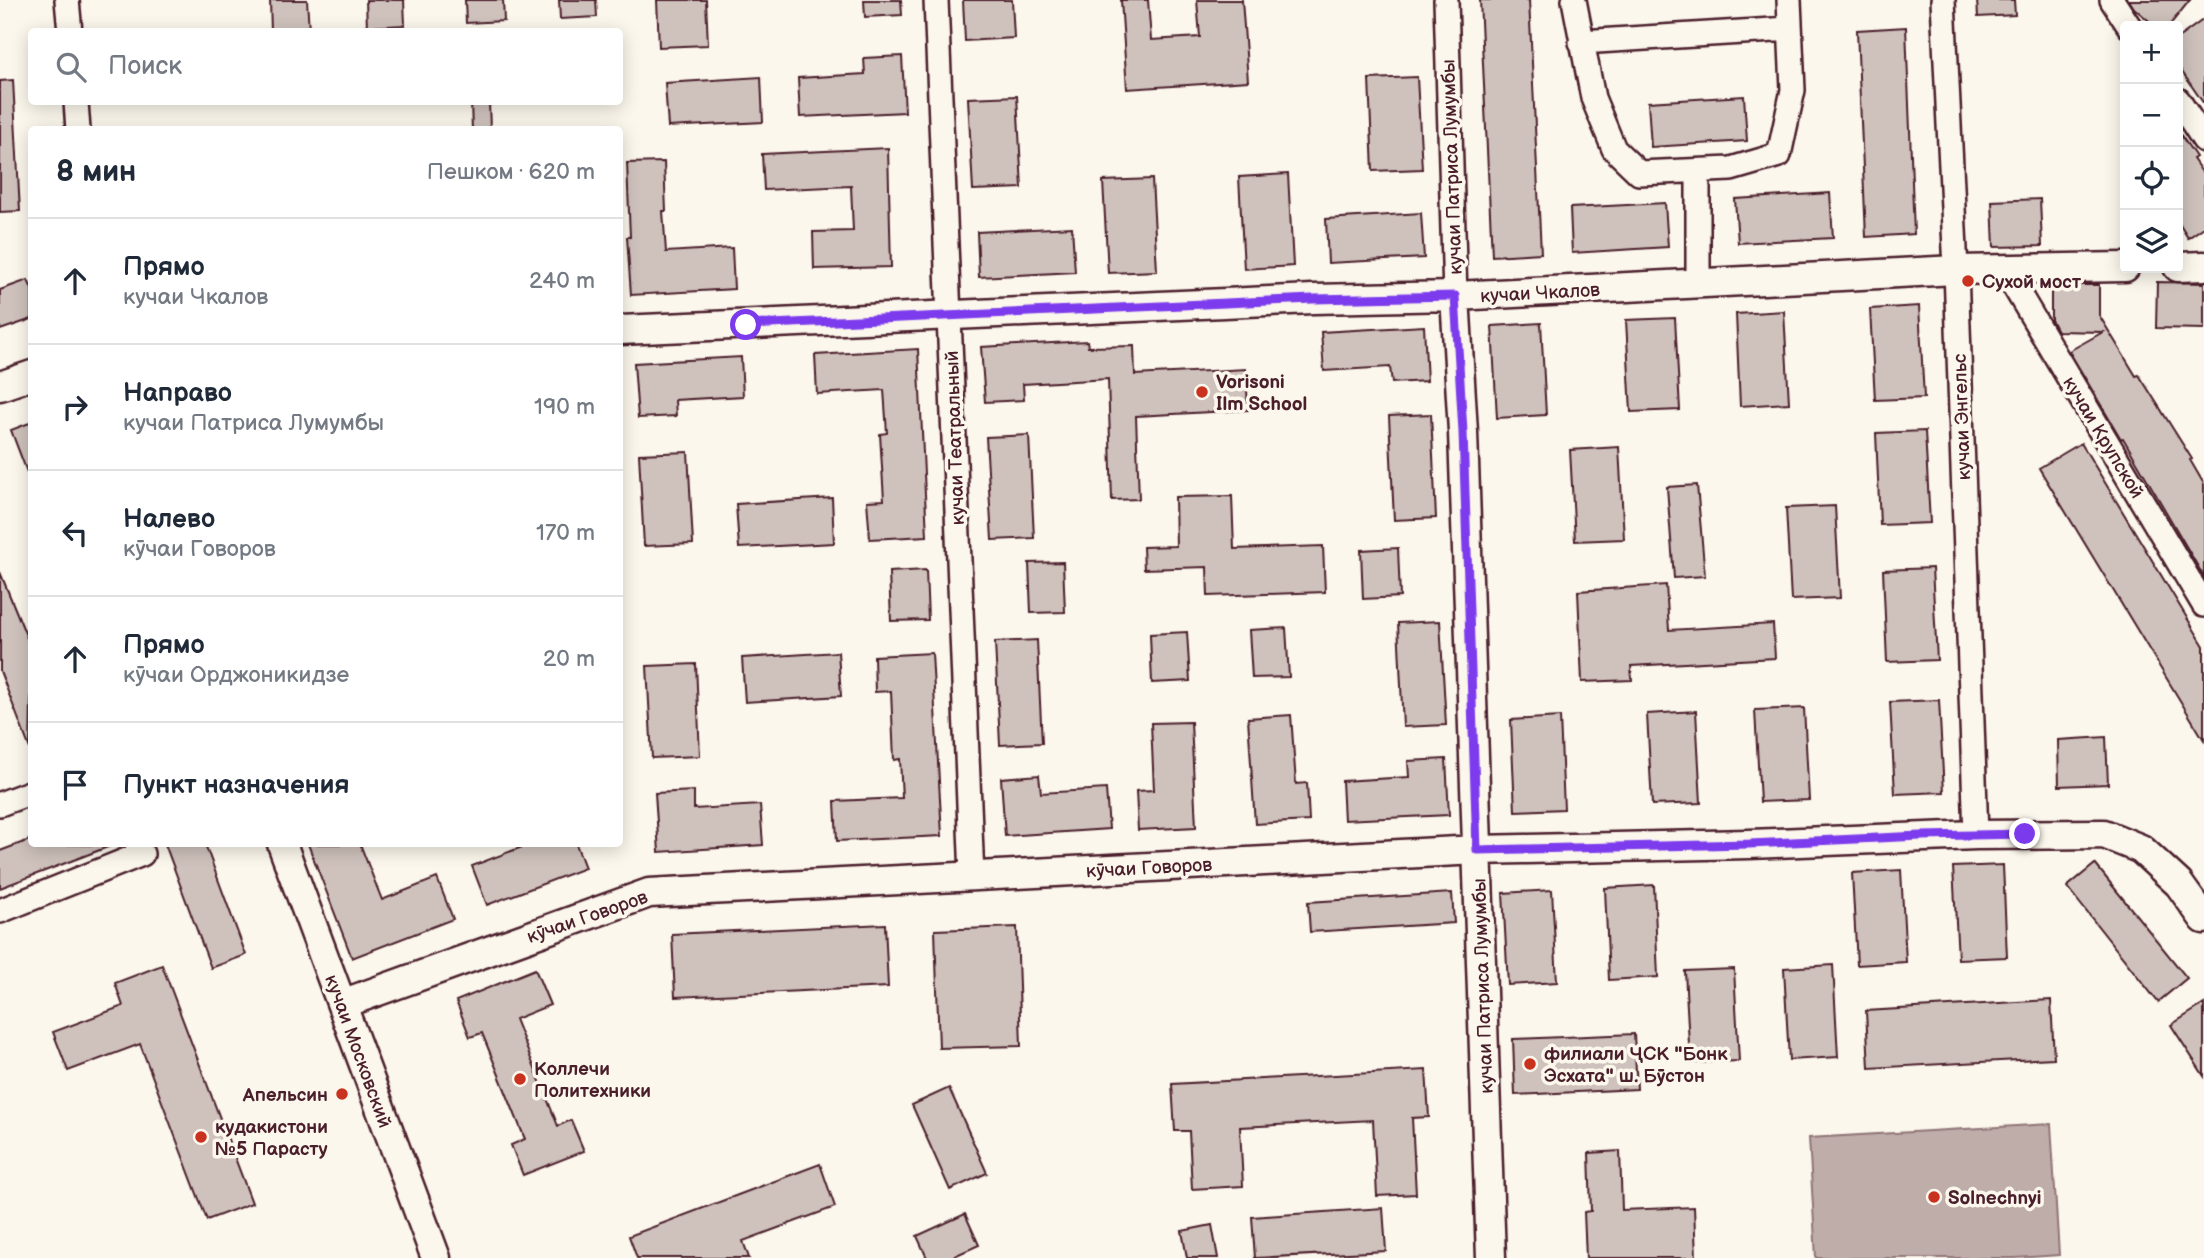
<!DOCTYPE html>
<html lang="ru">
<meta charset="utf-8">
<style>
body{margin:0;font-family:"Balsamiq Sans",sans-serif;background:#f2f2f3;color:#1f2937}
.controls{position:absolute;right:21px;top:21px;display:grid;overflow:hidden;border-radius:7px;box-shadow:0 4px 18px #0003}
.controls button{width:63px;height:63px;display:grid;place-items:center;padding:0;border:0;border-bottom:2px solid #e0e1e3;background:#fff;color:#1f2937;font:35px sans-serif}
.stop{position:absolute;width:21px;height:21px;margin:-16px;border:5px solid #7c3aed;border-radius:50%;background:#fff}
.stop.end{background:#7c3aed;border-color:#fff;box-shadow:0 2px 7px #0008}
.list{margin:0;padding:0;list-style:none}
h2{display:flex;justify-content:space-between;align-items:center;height:91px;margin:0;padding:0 28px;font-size:30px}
h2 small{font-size:23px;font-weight:400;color:#747a83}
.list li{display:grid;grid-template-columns:46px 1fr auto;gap:21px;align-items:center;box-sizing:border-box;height:126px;padding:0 28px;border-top:2px solid #e0e1e3}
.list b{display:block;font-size:26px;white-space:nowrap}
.list p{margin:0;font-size:23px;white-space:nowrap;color:#747a83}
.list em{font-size:23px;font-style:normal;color:#747a83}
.icon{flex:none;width:38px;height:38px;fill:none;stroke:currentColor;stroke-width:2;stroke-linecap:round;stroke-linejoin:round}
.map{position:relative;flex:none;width:2204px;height:1258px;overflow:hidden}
.search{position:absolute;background:#fff;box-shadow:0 4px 18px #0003;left:28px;top:28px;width:595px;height:77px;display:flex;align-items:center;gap:18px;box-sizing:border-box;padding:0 24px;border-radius:7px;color:#747a83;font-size:26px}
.panel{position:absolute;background:#fff;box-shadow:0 4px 18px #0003;left:28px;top:126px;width:595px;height:721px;border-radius:7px}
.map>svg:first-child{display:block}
</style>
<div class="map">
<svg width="2204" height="1258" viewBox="0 0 2204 1258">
<rect width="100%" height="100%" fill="#fbf7ec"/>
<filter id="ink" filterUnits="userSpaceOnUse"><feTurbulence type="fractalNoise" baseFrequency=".0143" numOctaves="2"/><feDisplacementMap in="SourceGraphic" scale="14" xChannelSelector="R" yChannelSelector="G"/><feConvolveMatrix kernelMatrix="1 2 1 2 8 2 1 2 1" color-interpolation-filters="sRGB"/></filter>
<g filter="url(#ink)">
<path fill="#bfadaa" stroke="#907477" stroke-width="2" d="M2051,1124L2059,1255L2015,1258H1816L1809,1138Z"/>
<path fill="#cfc2bc" stroke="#4a1f2b" stroke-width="2" d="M270,0H307L309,30L271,31Z
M366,0H404L405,25L367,27Z
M465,0H503L504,21L466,23Z
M559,0H596L597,17L560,19Z
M657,0H706L708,45L659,47Z
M864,0H901L902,15L865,17Z
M963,0H1012L1014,38L965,41Z
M1121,0H1148L1151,40L1200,37L1197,0H1242L1248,81L1127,89Z
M1480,0H1529L1541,253L1492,256Z
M1977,0H2014L2015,15L1978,17Z
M2129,0H2190L2169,26H2155L2134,8Z
M2204,19V104L2178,66V38Z
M1906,27L1914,234L1866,237L1857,30Z
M902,56L905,112L800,117L798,78L865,74L864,58Z
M761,77L763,122L668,127L665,83Z
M1417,77L1422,169L1373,171L1369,79Z
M13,80L20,211L0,212V81Z
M1017,96L1022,188L973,190L968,98Z
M1744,96L1747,141L1651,147L1648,102Z
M471,102H489L490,130H472Z
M2178,131L2196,157L2193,159L2204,175V227L2188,238L2178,222Z
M888,148L891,267L814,269L813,232L853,231L851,186L764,190L762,154Z
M664,162L666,211H663L666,252L732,248L734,289L631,295L627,237H630L627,163Z
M1288,174L1293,266L1244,269L1239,177Z
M1152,179L1157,271L1108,273L1103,181Z
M1830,193L1833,238L1738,243L1735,199Z
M2040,199L2042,246L1994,247L1992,201Z
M1665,203L1668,247L1572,253L1570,208Z
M1421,213L1424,258L1328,263L1326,219Z
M1072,227L1075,272L979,277L977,232Z
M28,280L32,289V319L0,330V290Z
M2157,282L2204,283V329L2156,328Z
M2051,285H2099V315L2136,376L2139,375L2192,459L2190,460L2204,484V577L2123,438L2121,439L2069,351L2103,332L2057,331L2051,320Z
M1919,306L1924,398L1875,400L1870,309Z
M1784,311L1789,403L1740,406L1736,314Z
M1675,318L1680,410L1631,412L1626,320Z
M1541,323L1546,415L1497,418L1492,326Z
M1424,326L1427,381L1392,383L1390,367L1324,371L1321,332Z
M1087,341L1088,347L1134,346L1135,375L1246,369L1248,410L1136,416L1139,499L1112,500L1108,379L1023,384L1024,400L985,402L981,347Z
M918,349L927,536L870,539L867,501L884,500L880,434L887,433L884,390L817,394L815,355Z
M741,357L743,396L675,400L676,416L638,418L634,363Z
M1431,414L1436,518L1394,520L1389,416Z
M32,422V480H30L11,430Z
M1925,431L1930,523L1880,525L1876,433Z
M1029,435L1034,538L992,540L986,437Z
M2081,443L2204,646V740L2039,468Z
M1619,447L1624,539L1575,541L1570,450Z
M688,452L693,544L644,546L639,454Z
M1697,485L1705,576L1674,578L1667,487Z
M1232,496L1234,549L1323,546L1325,592L1208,596L1207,567L1144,569L1143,547L1176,546L1175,497Z
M832,498L834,543L739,548L736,504Z
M1835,506L1840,598L1791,600L1786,508Z
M1398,548L1400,597L1363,599L1361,550Z
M1063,562L1065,612L1031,613L1029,563Z
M1932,568L1937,660L1887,662L1883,570Z
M926,570L928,620L891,621L889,572Z
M0,572L32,650L30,749L0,671Z
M1666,585L1669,630L1773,624L1775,658L1631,666L1632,680L1582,682L1578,591Z
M1440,621L1446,725L1403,727L1398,623Z
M1286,628L1289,677L1252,678L1249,630Z
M1187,632L1190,681L1152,683L1150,634Z
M1037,640L1042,743L1000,745L995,642Z
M838,652L841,696L745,702L742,658Z
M932,653L942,836L837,841L835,801L902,798L900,759L894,760L891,691L875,692L874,656Z
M696,664L700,756L652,758L647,666Z
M1939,700L1944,792L1895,794L1890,702Z
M1804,708L1809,800L1760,802L1755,710Z
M1696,711L1701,803L1652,805L1647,714Z
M1291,715L1296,784L1307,783L1309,821L1255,824L1248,718Z
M1560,717L1564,809L1515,811L1511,720Z
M1191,722L1196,827L1138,830L1136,791L1154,790L1151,723Z
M2106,737L2108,784L2059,786L2058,740Z
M1446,759L1449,815L1344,820L1342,781L1409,777L1408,761Z
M1039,775L1041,793L1106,789L1109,829L1005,836L1001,778Z
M694,791V809L760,805L763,845L659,852L655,793Z
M32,839V844L113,845L0,888V851Z
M165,844H205L246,955L211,968Z
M308,844H360L382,900L437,878L453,919L352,958Z
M530,844H576L585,868L487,905L472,866Z
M2095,864L2187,978L2158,1002L2067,887Z
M2003,865L2007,957L1958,959L1953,867Z
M1901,870L1906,962L1857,965L1852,873Z
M1654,885L1658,977L1609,980L1605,888Z
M1552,890L1557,982L1508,985L1503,893Z
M1452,893L1454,923L1310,932L1308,902Z
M885,924L888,987L675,997L672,934Z
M1017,927L1021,1046L939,1048L935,930Z
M162,965L252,1203L207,1220L140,1044L68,1071L53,1032L123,1006L115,983Z
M1833,965L1838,1057L1789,1060L1784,968Z
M535,969L550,1005L515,1019L558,1126L571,1120L584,1151L523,1175L511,1145L525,1139L482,1033L470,1037L456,1001Z
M1734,969L1739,1061L1690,1063L1685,971Z
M2051,1000L2054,1058L1869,1068L1866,1011Z
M2204,1004V1076L2171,1025Z
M1634,1034L1637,1089L1515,1095L1513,1039Z
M1426,1070L1429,1117L1412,1118L1416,1194L1377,1196L1373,1120L1240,1127L1243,1186L1192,1189L1189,1131H1175L1172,1084Z
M949,1088L987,1173L950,1190L912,1105Z
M1620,1151L1622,1210L1694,1207L1696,1258H1586L1584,1212L1591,1211L1589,1153Z
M820,1164L835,1207L743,1241L749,1258H637L629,1236Z
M1383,1208L1386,1251L1255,1258L1252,1217Z
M965,1214L979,1245L950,1258H927L917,1236Z
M1212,1225L1218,1258H1187L1182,1231Z"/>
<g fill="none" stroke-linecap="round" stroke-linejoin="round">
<g stroke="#4a1f2b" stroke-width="28">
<path id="minor" d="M67,0L70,32
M936,0L972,877
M1446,0L1455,296
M1574,0L1593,98L1614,149L1639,173L1731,169L1779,155L1793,90L1789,0
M1943,0L1956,270L1976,835
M2112,0L2129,26
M1581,42L1790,29
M2178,100L2204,140
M76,102L78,130
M1698,171V283
M2004,269L2204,605
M0,804L32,792
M0,911L142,854L137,844"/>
</g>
<g stroke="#4a1f2b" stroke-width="33">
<path id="tertiary" d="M2178,267L2204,266
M1455,296L1463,432L1491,1258
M620,330L1313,299L1455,296L1956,270L2125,267
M0,386L32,375
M282,844L436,1258
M342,1004L649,893L1477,850L1749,844L1976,835L2104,834L2141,849L2179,884L2204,919"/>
</g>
<use href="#minor" stroke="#fbf7ec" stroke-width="23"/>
<use href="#tertiary" stroke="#fbf7ec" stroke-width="28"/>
</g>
</g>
<g fill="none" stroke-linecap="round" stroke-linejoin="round" filter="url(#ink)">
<path stroke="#7c3aed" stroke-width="9" d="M746,325L1313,299L1455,296L1463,432L1477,850L1749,844L1921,836L2025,834"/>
</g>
<g fill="#c8321e" stroke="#fbf7ec" stroke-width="2.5">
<circle cx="1968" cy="281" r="7"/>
<circle cx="1202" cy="392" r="7"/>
<circle cx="1530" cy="1064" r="7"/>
<circle cx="520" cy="1079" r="7"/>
<circle cx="342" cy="1094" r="7"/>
<circle cx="201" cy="1137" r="7"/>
<circle cx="1934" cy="1197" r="7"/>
</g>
<g text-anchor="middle" stroke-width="7" stroke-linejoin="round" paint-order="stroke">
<g font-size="19" fill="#4a1f2b" stroke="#fbf7ec">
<text transform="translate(1451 167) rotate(-92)" y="7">кучаи Патриса Лумумбы</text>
<text transform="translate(1540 292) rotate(-3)" y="7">кучаи Чкалов</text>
<text transform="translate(1961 417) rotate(-92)" y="7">кучаи Энгельс</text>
<text transform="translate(2104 437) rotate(59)" y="7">кучаи Крупской</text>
<text transform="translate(954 438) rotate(-92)" y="7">кучаи Театральный</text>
<text transform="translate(1149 867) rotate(-3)" y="7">кӯчаи Говоров</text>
<text transform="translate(587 916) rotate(-19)" y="7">кӯчаи Говоров</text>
<text transform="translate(1482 986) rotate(-92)" y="7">кучаи Патриса Лумумбы</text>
<text transform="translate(359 1051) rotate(70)" y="7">кучаи Московский</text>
</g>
<g font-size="19" font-weight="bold" fill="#4a1f2b" stroke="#fbf7ec" text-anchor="start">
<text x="1982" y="288">Сухой мост</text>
<text x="1216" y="388">Vorisoni<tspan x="1216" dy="22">Ilm School</tspan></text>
<text x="1544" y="1060">филиали ҶСК "Бонк<tspan x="1544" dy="22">Эсхата" ш. Бӯстон</tspan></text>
<text x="534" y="1075">Коллечи<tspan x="534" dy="22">Политехники</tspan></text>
<text x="328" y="1101" text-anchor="end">Апельсин</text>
<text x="215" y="1133">кудакистони<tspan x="215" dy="22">№5 Парасту</tspan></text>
<text x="1948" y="1204">Solnechnyi</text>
</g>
</g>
</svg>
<div class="controls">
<button>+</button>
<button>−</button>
<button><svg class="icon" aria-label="locate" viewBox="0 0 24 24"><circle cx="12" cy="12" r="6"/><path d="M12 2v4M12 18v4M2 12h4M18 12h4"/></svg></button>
<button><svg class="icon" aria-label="layers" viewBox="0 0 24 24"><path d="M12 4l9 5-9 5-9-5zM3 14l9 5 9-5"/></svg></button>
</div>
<div class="stop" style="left:746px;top:325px"></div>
<div class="stop end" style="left:2025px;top:834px"></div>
<div class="search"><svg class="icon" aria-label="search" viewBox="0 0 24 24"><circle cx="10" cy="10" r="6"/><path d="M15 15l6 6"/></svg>Поиск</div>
<section class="panel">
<h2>8 мин<small>Пешком · 620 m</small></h2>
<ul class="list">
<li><svg class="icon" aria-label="ahead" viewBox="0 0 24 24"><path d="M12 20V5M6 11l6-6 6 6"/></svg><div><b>Прямо</b><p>кучаи Чкалов</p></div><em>240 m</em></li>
<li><svg class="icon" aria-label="right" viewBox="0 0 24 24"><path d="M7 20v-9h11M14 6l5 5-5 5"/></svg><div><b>Направо</b><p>кучаи Патриса Лумумбы</p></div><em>190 m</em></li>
<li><svg class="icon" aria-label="left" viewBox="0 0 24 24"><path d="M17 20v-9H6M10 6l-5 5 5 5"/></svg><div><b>Налево</b><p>кӯчаи Говоров</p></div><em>170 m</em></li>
<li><svg class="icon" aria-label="ahead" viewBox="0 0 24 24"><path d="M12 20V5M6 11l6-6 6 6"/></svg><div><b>Прямо</b><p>кӯчаи Орджоникидзе</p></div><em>20 m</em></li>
<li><svg class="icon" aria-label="arrive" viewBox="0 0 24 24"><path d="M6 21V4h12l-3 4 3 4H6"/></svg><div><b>Пункт назначения</b></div></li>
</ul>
</section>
</div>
